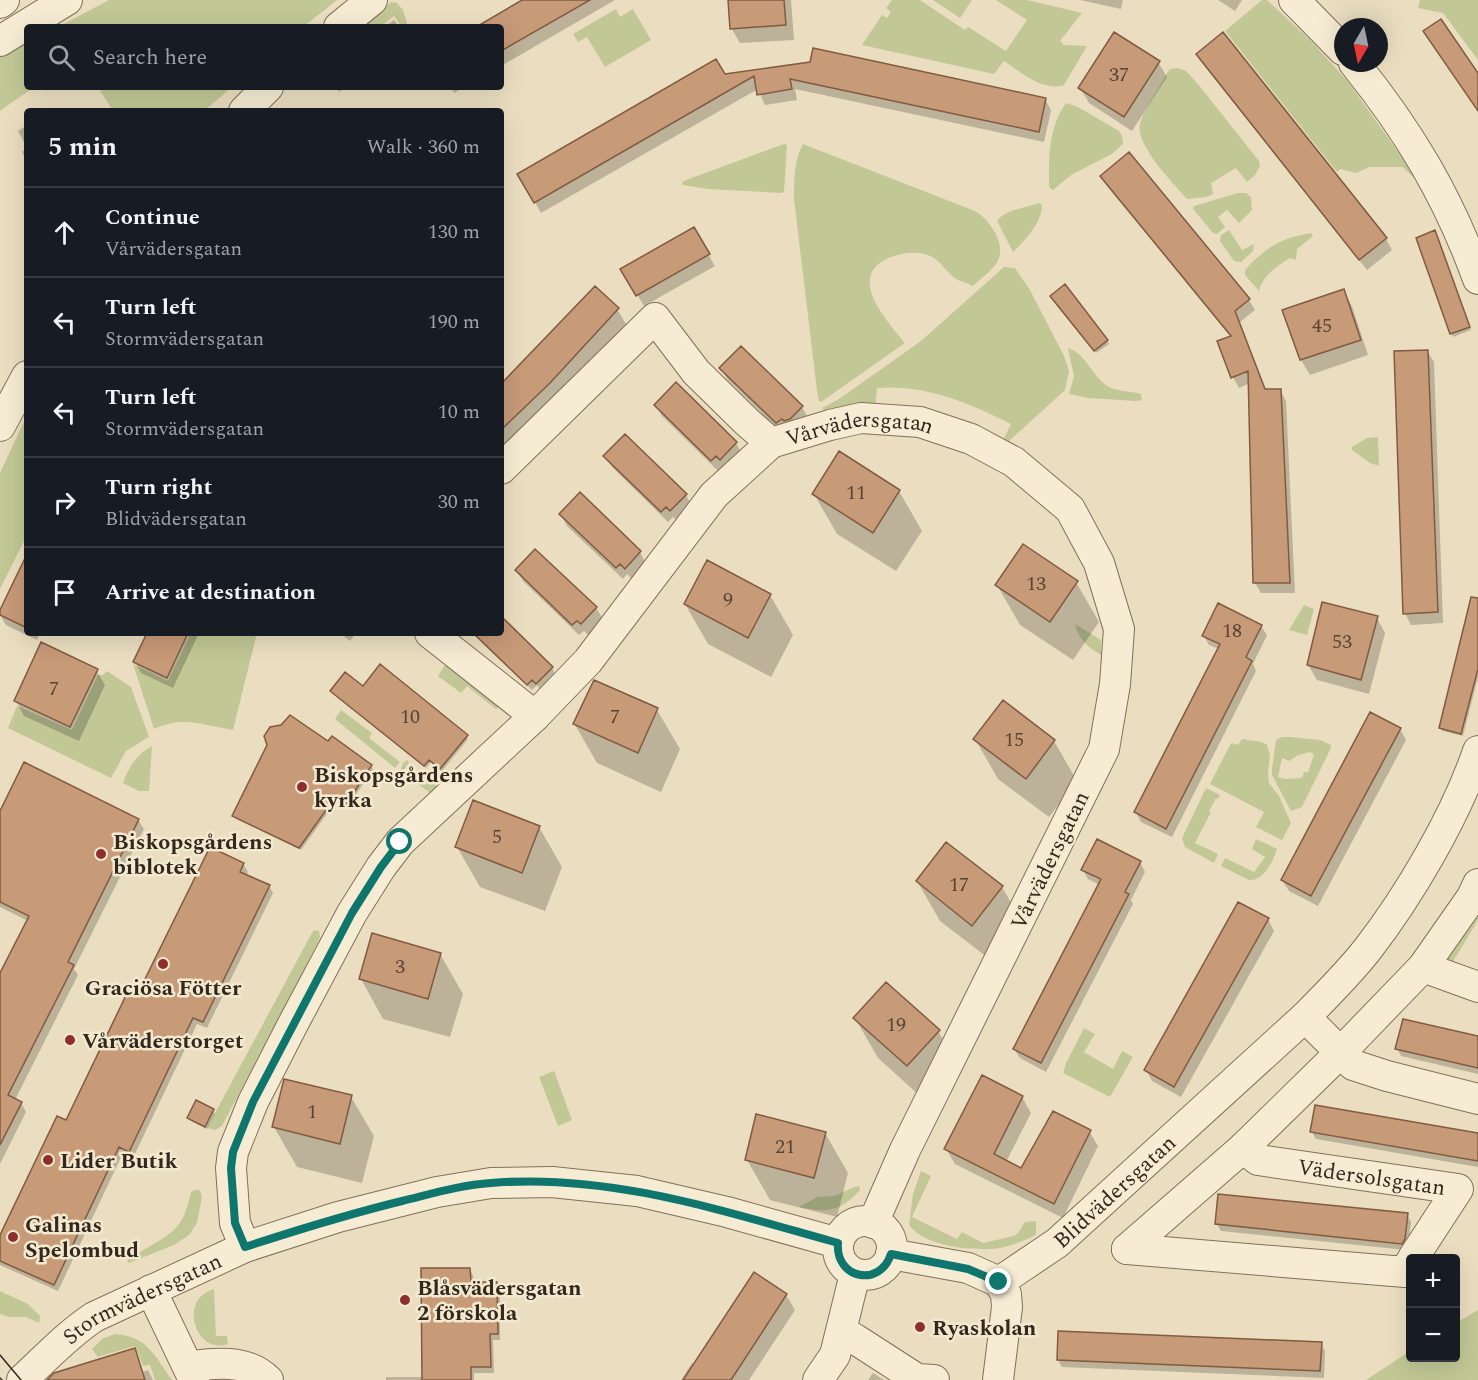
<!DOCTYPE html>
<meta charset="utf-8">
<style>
body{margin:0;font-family:Spectral,serif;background:#20242c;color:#f1f3f6}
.controls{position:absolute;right:18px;bottom:18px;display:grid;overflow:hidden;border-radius:6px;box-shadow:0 6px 24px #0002}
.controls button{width:54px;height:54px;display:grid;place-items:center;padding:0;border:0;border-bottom:2px solid #363941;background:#171b24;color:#f1f3f6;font:30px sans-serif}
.compass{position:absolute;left:1334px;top:18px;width:54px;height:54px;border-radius:50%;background:#171b24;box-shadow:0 6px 24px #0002;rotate:189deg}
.stop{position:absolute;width:18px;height:18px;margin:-14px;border:4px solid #0f766e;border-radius:50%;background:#fff}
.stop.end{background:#0f766e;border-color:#fff;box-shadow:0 2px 6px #0008}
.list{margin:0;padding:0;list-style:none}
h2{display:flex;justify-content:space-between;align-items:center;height:78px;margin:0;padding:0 24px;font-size:26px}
h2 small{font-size:20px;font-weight:400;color:#9ea1a6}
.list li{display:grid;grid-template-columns:39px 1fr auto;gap:18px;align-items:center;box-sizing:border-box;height:90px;padding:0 24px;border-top:2px solid #363941}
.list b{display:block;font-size:22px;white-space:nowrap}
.list p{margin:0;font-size:20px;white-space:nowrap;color:#9ea1a6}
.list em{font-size:20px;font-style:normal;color:#9ea1a6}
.icon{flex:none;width:33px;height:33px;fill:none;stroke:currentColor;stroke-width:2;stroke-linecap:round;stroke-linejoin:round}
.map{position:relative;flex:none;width:1478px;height:1380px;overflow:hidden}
.search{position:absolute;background:#171b24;box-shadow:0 6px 24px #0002;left:24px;top:24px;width:480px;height:66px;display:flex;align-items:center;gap:15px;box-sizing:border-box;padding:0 21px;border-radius:6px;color:#9ea1a6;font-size:22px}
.panel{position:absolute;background:#171b24;box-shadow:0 6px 24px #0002;left:24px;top:108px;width:480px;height:528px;border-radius:6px}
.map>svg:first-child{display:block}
</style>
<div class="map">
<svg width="1478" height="1380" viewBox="0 0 1478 1380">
<rect width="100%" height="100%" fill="#ebdec0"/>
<path fill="#c1c895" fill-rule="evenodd" d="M109,0H337L303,27H58Z
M892,0H920L965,30L968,27L1006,51L1027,20L996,0H1027L1082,13L1060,41L1064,45L1087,46L1064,85C1042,92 1021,72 1004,61L994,74L862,45L882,15L887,18L891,12L886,8Z
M933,0H972L960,18Z
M1262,0H1267L1310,40L1349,83L1416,177L1415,179L1403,167H1370L1356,173L1340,169L1337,172L1225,31Z
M1420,0H1478V60L1443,13L1418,8Z
M391,2L397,3L403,10L408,27H402L394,16L380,27H362Z
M616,9L620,17L633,9L651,40L605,67L587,37L578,42L573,34Z
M27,43V87H34L0,111V57Z
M1178,68L1186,71L1198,84L1259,161L1260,166L1255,175L1247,182L1236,168L1211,183L1213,194L1206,197L1187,199C1173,183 1135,145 1140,124C1142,113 1161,85 1167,73L1170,69Z
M98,87H232L204,111H113Z
M1066,103L1078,107L1119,131L1122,136L1123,144L1112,154L1071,175L1053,190L1049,187C1049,157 1048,129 1066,103Z
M784,144L787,145L784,192L781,193L708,189L683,185L682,182L686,180Z
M803,144L975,211C989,219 1005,242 999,258C995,269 981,278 973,286C968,283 961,282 956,279C946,272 940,259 928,255C916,251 903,253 891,257C844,275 887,321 905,343L821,402L819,401L817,391L794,199C794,182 794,159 803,144Z
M1238,193H1246L1251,197L1252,210L1239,223L1227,210L1218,217L1225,227L1217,234L1213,233L1193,209L1194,206Z
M1039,203L1042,205C1042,222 1025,241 1013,252L997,221C1005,209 1027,208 1039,203Z
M1229,230L1242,250L1254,244L1253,251L1241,262L1234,261L1220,241L1221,235Z
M1311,233L1313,236L1297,249L1296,260L1290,258C1277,266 1263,275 1259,291L1245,275V270C1266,247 1281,238 1311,233Z
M1004,267L1015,268L1030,290L1064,356L1069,371L1065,390L1008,442L1001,444L1011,424C969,403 925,384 877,388L875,410L830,415L822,408L839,399L921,341Z
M1068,348C1086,353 1092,377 1109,387C1118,392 1131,391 1141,394L1142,400L1136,401L1088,398L1069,394L1074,376Z
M27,415V535L0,589V473Z
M1378,437L1379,466L1370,463L1352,450V447L1367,438Z
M1304,605L1314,609L1307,635L1289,630Z
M1075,624L1101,640V655C1088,647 1078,639 1075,624Z
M191,633H257L233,730C203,726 185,715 154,729L133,664L168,681Z
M447,662L502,705L496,709L467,686L461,693L438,676Z
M107,671L131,687L149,737L126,751L111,778L8,728L17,706L72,730L98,675H103Z
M341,710L372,733L369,738L400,762L395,768L335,719Z
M1290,737L1320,740L1331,745V748L1302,807L1291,811L1272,775V768L1276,740L1282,737ZM1310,752L1314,755L1308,772H1304L1302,778L1285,779L1278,777L1282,758L1289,761L1298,755Z
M1242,739L1262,742L1267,745L1270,756L1268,772L1269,783L1279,796L1291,823L1282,840L1256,827L1264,812L1210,784L1231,743L1238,745Z
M152,746L149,791H139L123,783C129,767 136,755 152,746Z
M407,760L409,762L404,770L414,779L420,772L437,786L430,793L400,771L403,763Z
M1206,788L1220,795L1218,799L1216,798L1209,811L1211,812L1195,843L1218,854L1214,863L1185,847L1182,838Z
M1256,839L1277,849C1273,861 1264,881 1249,880L1221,866L1225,858L1254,872L1265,857L1252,849Z
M1478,913V920L1454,960L1450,973L1445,955Z
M315,930L319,931L320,937L316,946L222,1126L215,1130L207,1128L313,931Z
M1084,1028L1095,1034L1084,1052L1113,1069L1122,1051L1133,1057L1110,1097L1063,1073L1066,1063Z
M554,1071L572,1120L558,1126L539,1077Z
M921,1171L931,1176L912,1217L957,1239L962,1232L983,1243L1014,1236L1018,1233L1025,1222L1036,1221V1235C1023,1241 1007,1248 992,1249C966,1250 925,1246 909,1225L913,1194Z
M857,1186L860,1187V1190C840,1212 827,1213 799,1207L817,1197L834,1196Z
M195,1190H200L202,1197L197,1223L189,1235L174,1245L129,1263L127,1260C141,1250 169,1238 179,1224C186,1215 188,1203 191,1192Z
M214,1289L216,1336H227L228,1344C196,1356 177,1299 214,1289Z
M0,1291L28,1304L40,1316L39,1323L26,1317H9L0,1314Z
M1478,1310V1380H1366L1410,1351V1358H1456V1323Z
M115,1334C147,1336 155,1356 172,1380H155L150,1365L143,1366L135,1346L98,1357L92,1349L102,1339Z"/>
<path fill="#0003" d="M525,0H615L501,66V27H479Z
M729,0H791L794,40L740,43L731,28Z
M1080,0H1123L1121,9Z
M1218,0H1242L1235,11Z
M394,20L399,27H384Z
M1223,34L1386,239L1392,250L1367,270L1204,65L1197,54Z
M1158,62L1167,77L1132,131L1089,103L1080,88Z
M811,63L1045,99L1051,110L1044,142L795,89L797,100L765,105L758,89L541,213L519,174L724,76Z
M336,87H345L339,92Z
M451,87H464L454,93Z
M27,125V161L22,152L27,148L18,131Z
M1101,176L1249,300L1255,310L1240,322L1266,391L1280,390L1286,401L1295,593H1261L1255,583L1250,383L1239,388L1233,377L1231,337L1108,187Z
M693,229L715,266L644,306L623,270Z
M1437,235L1471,330L1453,337L1417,239Z
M1065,286L1109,344L1096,353L1053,299Z
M1343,291L1352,306L1368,355L1310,375L1301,360L1284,311Z
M617,309L626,324L501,456V387Z
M1427,351L1434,362L1443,623L1411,625L1405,613Z
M721,368L802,407L808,418L783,434L728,380Z
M676,385L736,443L742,454L728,470L723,466L718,471L662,416L656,405Z
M605,456L686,495L692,506L677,521L673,517L668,522L612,467Z
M899,491L922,531L896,571L837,534L814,494Z
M580,494L640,552L646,564L632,579L627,574L623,579L567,526L561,515Z
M535,551L596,608L603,619L588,635L584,631L579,635L523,581L517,570Z
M27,557V633H40L37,640L6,625L0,615Z
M1076,582L1099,622L1073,660L1020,625L997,585Z
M770,595L793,635L771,677L708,644L685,604Z
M1377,618L1385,633L1369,694L1317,680L1308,665Z
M501,619L552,668L555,674L540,689L537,685L532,690L473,633H501Z
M1261,626L1267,635L1253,664L1256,671L1172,837L1141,822L1136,812L1219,649L1209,645L1204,636Z
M149,633H199L173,688L141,673L135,662Z
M340,633H356L350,641Z
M1478,633V677L1463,736L1442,731L1440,728Z
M96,670L105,685L79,741L24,716L16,701Z
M363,688L466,736L468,739L442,771L431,762L426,768L332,692Z
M657,710L680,749L661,792L597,763L574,723Z
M1400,729L1406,740L1318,906L1289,891L1282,880Z
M975,739L1054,741L1077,781L1049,817L998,779Z
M328,743L371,766L373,769L347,808L336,801L301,850L236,819L234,816Z
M0,814L138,820L144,829L74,969L78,975L15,1100L21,1103L26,1112L0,1164V977L28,921L0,907Z
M539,827L562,867L545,911L480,887L457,847Z
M211,849L243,864L248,872L246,876L269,886L273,893L207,1028L197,1024L133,1158L123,1153L58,1291L0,1265V1239L141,991Z
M1140,862L1145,872L1131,900L1133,904L1046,1072L1020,1058L1014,1049L1100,885L1088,879L1083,870Z
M917,881L1002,887L1025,927L996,964L940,921Z
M1268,919L1274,931L1181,1097L1152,1081L1146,1070Z
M440,954L463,994L450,1037L383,1019L361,979Z
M855,1018L938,1031L961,1071L930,1105L878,1058Z
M1478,1038V1074L1401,1056L1397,1048Z
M982,1077L1022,1097L1031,1113L1006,1162L1022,1170L1089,1131L1098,1146L1063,1218L955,1164L946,1149Z
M351,1097L374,1136L362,1183L297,1167L274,1127Z
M197,1102L213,1111L215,1114L207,1129L191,1121L189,1118Z
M1312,1132L1478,1134V1167L1316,1139Z
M825,1133L848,1173L837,1217L770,1200L747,1160Z
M1407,1215L1411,1222L1408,1247L1406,1250L1221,1231L1217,1224Z
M470,1269L473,1276V1283H496L500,1289V1340H493L494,1373H474V1380H386V1377H423Z
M755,1274L786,1295L795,1310L749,1380H681L692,1363L695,1365Z
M1059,1333L1321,1344L1325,1351L1324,1378L1062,1367L1058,1360Z
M134,1350L143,1372L148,1370L153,1380H80Z
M873,1373L884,1380H868Z"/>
<path fill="#c79a78" stroke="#805b41" stroke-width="1.5" d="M522,0H590L501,51V27H476Z
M728,0H784L786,25L730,29Z
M1441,19L1478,73V111L1423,31Z
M1114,32L1160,61L1124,117L1078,88Z
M1223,32L1387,238L1359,260L1196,54Z
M813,48L1046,98L1039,132L790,79L792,89L757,95L754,76L534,203L517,174L716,59L725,74L810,62Z
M1129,152L1250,299L1235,311L1265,389H1281L1290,583H1253L1248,371L1231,378L1217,341L1231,336L1100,176Z
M694,227L710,254L636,296L620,269Z
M1435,230L1470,327L1450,334L1416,238Z
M1065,284L1108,340L1094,351L1050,296Z
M595,286L619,308L550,383L501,430V384Z
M1344,289L1361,340L1300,360L1282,310Z
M741,346L803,406L790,419L784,421L782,419L776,423L719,368Z
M1428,350L1438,612L1403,614L1394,351Z
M676,382L737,442L720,460L716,456L711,461L654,405Z
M625,434L687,494L670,511L666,507L661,512L603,456Z
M839,451L900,490L873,533L812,494Z
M580,492L641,551L625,569L620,564L616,568L559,514Z
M1023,544L1078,581L1050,622L995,585Z
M535,549L597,607L581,624L577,621L572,625L515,570Z
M27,554V628L0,615V610Z
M707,560L771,594L748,638L684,604Z
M1471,597L1478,598V669L1461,734L1439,728Z
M1322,602L1378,616L1361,680L1307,665Z
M1218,603L1262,625L1246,657L1252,661L1166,829L1134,812L1220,644L1202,636Z
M501,616L553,667L536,684L532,680L527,685L473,633H501Z
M147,633H188L167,678L133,662Z
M41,642L98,669L70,727L14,701Z
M380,664L468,735L440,769L429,760L424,766L330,691L345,672L363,686Z
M594,680L658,708L638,753L573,724Z
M1003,700L1055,740L1026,779L973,739Z
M1370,712L1401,728L1311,896L1281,880Z
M290,715L328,741L332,736L372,765L345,806L334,799L299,848L232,816L267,745L264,736L270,727L281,725Z
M24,762L139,819L68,962L74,965L8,1095L22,1102L0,1145V973L29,916L0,902V811Z
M473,800L540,826L522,873L455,847Z
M1097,839L1141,861L1125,892L1129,894L1041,1063L1013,1049L1101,879L1081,870Z
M946,842L1003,886L972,926L916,881Z
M210,847L244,863L240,872L270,885L203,1022L193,1018L129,1152L119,1147L54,1285L0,1261V1235L57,1116L66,1120L131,985L140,989Z
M1238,902L1269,918L1174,1087L1144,1070Z
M372,933L441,953L428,999L359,979Z
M886,982L940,1030L907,1066L853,1018Z
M1403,1019L1478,1036V1068L1395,1049Z
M982,1075L1023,1096L994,1154L1021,1168L1053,1111L1091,1130L1054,1204L944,1149Z
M284,1079L352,1095L340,1144L272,1127Z
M196,1100L214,1109L205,1127L187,1118Z
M1315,1105L1478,1133V1161L1310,1132Z
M756,1114L826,1132L814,1178L745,1160Z
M1218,1194L1408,1213L1405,1239L1402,1244L1215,1224Z
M421,1268H470L471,1282H497L498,1334H490L491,1367H471V1380H422Z
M754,1272L787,1294L731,1380H683Z
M1058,1331L1322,1342L1320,1371L1057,1360Z
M135,1348L145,1380H47L54,1373Z"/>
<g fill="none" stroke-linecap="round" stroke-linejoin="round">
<g stroke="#827059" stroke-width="32">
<g id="minor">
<path d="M1294,0L1343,50"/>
<path d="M0,3L4,0"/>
<path d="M339,27L372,0"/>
<path d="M0,41L67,0"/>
<path d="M1354,63C1409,131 1448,196 1478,279"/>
<path d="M244,111L268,87"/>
<path d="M0,426L27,376"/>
<path d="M501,469L655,318L696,372L747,422L771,443"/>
<path d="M430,633L535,716"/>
<path d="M1423,967L1478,987"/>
<path d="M1305,1017L1353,1065L1387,1076L1478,1099"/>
<path id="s1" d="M1243,1148L1258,1160L1458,1189L1413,1258"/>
<circle cx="865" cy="1248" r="27"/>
<path id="s2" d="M245,1247L235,1223L231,1168L233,1152L253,1102L294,1022L352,913L381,867L400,842L535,716L588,661L714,495L771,443L830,425L861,418L920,422L971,439L1014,462L1070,509L1099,563L1119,629L1115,684L1104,749L905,1150L873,1223"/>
<path d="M1127,1249L1243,1148L1340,1053L1423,967L1472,897L1478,884"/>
<path d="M1127,1249L1405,1272L1410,1263"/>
<path d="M891,1254L968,1268L999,1282"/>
<path id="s3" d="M999,1282L1057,1243L1305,1017C1326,996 1348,974 1367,950C1409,896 1456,816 1478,751"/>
<path d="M151,1290L194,1380"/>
<path d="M841,1332L855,1339L917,1379L934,1380"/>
<path d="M188,1366C217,1364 245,1358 268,1380"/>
<path id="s4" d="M22,1380C46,1358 67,1335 94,1317L245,1247L338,1217L437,1192L491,1183L552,1182L637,1191L727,1212L838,1243"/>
<path d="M818,1380L835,1355L855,1274"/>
<path d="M998,1380L1007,1307L1006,1294L999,1282"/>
</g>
</g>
<use href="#minor" stroke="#f6ecd3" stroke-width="30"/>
<path stroke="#33281d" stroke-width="1.5" d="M0,1355L21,1380
M0,1378L2,1380"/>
</g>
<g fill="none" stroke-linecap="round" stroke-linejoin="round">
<path stroke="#0f766e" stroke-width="8" d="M400,842L381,867L352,913L253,1102L233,1152L231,1168L235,1223L245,1247C297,1230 349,1214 402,1201C431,1194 461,1185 491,1183C607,1173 720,1210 831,1241L838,1243C835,1279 880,1288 891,1254L968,1269L999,1282"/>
</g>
<g fill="#8e2e2d" stroke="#f3e9cf" stroke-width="2">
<circle cx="302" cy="787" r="6"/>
<circle cx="101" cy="854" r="6"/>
<circle cx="163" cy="964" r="6"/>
<circle cx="70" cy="1040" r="6"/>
<circle cx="48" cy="1160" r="6"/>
<circle cx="13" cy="1237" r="6"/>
<circle cx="405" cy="1300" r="6"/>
<circle cx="920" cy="1327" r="6"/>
</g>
<g text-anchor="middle" stroke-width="5" stroke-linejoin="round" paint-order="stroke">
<g font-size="20" fill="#584434">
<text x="1119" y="81">37</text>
<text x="1322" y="332">45</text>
<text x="856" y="499">11</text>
<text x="1036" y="590">13</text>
<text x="728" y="606">9</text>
<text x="1232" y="637">18</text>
<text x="1342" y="648">53</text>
<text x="54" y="695">7</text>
<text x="410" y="723">10</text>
<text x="615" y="723">7</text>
<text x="1014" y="746">15</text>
<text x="497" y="843">5</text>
<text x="959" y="891">17</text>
<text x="400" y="973">3</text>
<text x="896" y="1031">19</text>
<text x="312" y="1118">1</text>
<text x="785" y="1153">21</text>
</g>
<g font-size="22" fill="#33281d" stroke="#f3e9cf">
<text dy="8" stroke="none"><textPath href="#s2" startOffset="1088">Vårvädersgatan</textPath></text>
<text transform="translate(1049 860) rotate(-64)" y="8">Vårvädersgatan</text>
<text dy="8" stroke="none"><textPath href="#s1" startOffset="134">Vädersolsgatan</textPath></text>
<text dy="8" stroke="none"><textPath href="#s3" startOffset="147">Blidvädersgatan</textPath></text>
<text dy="8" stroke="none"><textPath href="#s4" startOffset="147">Stormvädersgatan</textPath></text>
</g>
<g font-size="22" font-weight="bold" fill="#33281d" stroke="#f3e9cf" text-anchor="start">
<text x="314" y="782">Biskopsgårdens<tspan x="314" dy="25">kyrka</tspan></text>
<text x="113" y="849">Biskopsgårdens<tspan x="113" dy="25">biblotek</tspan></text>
<text x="163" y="995" text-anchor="middle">Graciösa Fötter</text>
<text x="82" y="1048">Vårväderstorget</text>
<text x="60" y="1168">Lider Butik</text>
<text x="25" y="1232">Galinas<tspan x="25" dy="25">Spelombud</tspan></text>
<text x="417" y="1295">Blåsvädersgatan<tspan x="417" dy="25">2 förskola</tspan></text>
<text x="932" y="1335">Ryaskolan</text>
</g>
</g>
</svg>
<div class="controls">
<button>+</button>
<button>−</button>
</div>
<svg class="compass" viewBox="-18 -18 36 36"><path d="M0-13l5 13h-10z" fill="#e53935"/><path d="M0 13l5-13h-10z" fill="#9ea1a6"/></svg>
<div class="stop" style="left:400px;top:842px"></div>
<div class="stop end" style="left:999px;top:1282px"></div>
<div class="search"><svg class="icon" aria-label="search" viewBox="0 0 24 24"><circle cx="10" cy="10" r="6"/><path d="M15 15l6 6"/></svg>Search here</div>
<section class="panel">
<h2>5 min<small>Walk · 360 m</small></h2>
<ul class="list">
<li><svg class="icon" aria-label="ahead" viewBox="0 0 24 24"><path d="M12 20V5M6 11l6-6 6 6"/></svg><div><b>Continue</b><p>Vårvädersgatan</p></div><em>130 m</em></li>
<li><svg class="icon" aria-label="left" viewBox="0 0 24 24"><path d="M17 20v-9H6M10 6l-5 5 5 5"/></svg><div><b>Turn left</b><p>Stormvädersgatan</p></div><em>190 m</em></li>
<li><svg class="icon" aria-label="left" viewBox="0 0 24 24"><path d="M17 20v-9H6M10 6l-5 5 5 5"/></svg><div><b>Turn left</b><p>Stormvädersgatan</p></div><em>10 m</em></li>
<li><svg class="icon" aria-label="right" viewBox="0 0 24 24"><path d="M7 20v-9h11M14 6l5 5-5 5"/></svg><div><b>Turn right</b><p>Blidvädersgatan</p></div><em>30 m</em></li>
<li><svg class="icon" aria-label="arrive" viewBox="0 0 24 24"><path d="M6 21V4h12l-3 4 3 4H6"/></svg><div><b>Arrive at destination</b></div></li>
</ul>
</section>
</div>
